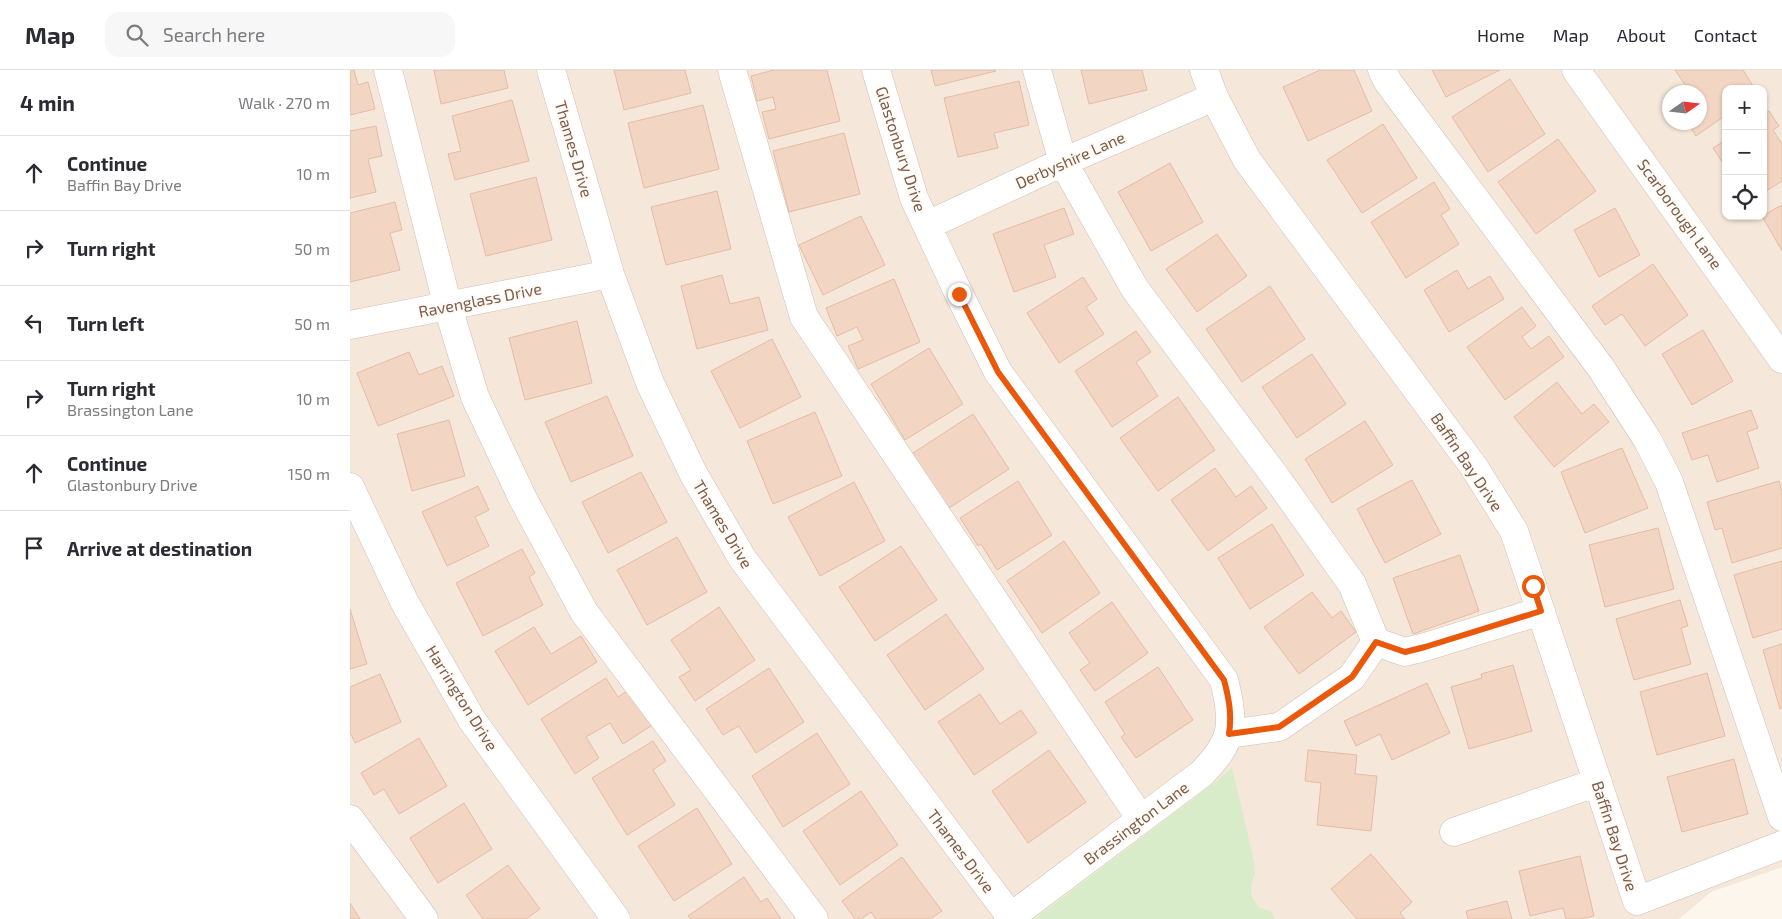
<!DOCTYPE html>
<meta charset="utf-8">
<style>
body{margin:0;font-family:"Exo 2",sans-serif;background:#f7f7f7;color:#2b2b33}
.controls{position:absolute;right:15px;top:15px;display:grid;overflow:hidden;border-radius:10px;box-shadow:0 1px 4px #0004}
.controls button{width:45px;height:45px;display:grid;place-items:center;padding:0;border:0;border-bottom:1px solid #e1e1e2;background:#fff;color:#2b2b33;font:25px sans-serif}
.compass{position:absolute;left:1312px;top:15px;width:45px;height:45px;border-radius:50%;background:#fff;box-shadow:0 1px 4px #0004;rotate:76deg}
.stop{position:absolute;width:15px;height:15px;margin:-11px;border:4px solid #ea580c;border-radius:50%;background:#fff}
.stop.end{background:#ea580c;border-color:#fff;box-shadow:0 1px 5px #0008}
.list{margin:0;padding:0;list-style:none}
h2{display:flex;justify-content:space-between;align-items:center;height:65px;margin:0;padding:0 20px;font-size:21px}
h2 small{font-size:16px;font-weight:400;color:#7c7c81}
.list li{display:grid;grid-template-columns:32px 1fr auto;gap:15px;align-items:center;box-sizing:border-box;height:75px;padding:0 20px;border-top:1px solid #e1e1e2}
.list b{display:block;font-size:19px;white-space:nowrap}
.list p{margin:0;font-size:16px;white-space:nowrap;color:#7c7c81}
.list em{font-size:16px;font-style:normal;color:#7c7c81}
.icon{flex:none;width:28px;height:28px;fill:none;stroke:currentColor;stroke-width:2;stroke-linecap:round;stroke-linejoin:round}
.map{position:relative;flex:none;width:1432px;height:849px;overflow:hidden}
header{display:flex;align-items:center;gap:30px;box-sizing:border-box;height:70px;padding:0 25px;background:#fff;border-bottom:1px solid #e1e1e2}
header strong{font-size:24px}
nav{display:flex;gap:28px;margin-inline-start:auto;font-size:18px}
.search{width:350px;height:45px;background:#f7f7f7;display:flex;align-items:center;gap:12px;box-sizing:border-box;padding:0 18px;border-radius:15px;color:#7c7c81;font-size:19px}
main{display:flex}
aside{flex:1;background:#fff}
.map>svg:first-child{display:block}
</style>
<header>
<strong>Map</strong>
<div class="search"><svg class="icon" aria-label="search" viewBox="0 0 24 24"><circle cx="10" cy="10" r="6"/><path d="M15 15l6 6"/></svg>Search here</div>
<nav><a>Home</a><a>Map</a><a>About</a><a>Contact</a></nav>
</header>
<main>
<aside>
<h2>4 min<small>Walk · 270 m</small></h2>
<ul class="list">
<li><svg class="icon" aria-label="ahead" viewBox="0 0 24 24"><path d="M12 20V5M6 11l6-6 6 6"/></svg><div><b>Continue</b><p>Baffin Bay Drive</p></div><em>10 m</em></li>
<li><svg class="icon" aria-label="right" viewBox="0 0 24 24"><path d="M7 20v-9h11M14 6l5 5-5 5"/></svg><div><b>Turn right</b></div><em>50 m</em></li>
<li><svg class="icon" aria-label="left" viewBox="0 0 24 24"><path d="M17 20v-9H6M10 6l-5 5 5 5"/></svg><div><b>Turn left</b></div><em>50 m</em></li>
<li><svg class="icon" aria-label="right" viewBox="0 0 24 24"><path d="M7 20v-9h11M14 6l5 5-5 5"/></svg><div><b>Turn right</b><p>Brassington Lane</p></div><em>10 m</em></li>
<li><svg class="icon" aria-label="ahead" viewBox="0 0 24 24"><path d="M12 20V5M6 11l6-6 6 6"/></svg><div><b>Continue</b><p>Glastonbury Drive</p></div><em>150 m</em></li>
<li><svg class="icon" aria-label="arrive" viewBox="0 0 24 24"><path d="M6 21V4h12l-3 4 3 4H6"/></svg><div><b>Arrive at destination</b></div></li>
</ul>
</aside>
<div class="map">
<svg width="1432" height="849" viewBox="0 0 1432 849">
<rect width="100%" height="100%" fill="#fdf6ec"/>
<path fill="#f5e8da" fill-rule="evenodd" d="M0,0H1432V797L1361,822L1329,849H925L922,842L909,837L902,827L901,816L905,804L882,697L869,709L684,849H0ZM1376,19H1413V146H1376ZM1320,22H1350V52H1320Z"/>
<path fill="#d8ecc9" d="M882,697L904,791L905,804L901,816L902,827L909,837L922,842L925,849H684L869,709Z"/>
<path fill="#f3d5c3" stroke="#e6bba3" d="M0,0H4L8,15L18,12L25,39L0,45Z
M84,0H154L158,18L91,34Z
M264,0H335L341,23L274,40Z
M424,0H477L490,51L419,69L412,42L426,39L423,27L407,31L401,6Z
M581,0H645L646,1L585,16Z
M731,0H792L797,20L739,34Z
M970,0H1004L1022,41L958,71L933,17Z
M1082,0H1150L1096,27Z
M1325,0H1393L1405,19H1376V45L1346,66L1337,52H1350V22H1340Z
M1160,9L1195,64L1138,102L1102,47Z
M669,11L679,55L644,63L648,78L608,87L594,28Z
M162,30L179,91L105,110L98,84L111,81L102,46Z
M353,35L369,99L294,118L278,53Z
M1419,41L1429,56L1423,60L1432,74V111L1413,123V45Z
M1033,54L1067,108L1012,143L977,90Z
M26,56L32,86L18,89L26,122L0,128V61Z
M494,63L510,124L439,142L423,81Z
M1208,69L1246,121L1186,164L1148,112Z
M1376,70V98L1363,78Z
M820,93L853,152L801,181L768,122Z
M186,107L202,170L136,186L120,124Z
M1084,112L1100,139L1091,145L1109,174L1056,208L1021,152Z
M367,121L381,179L316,195L301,137Z
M45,132L52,160L40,163L50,200L0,212V143Z
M1432,135V181L1412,146Z
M714,138L724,164L694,175L706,207L664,222L643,164Z
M1265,138L1290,185L1249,207L1224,160Z
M511,146L535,195L473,225L449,175Z
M867,164L897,206L847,242L816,199Z
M1303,194L1338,245L1295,276L1272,244L1255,255L1242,236Z
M1107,200L1118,219L1140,206L1154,229L1099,262L1074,220Z
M372,205L380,234L409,227L418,260L347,279L331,216Z
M733,207L747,229L736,237L754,264L709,293L677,243Z
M544,209L570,272L508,299L498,276L513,270L507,257L487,266L476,238Z
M920,216L955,269L892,312L856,259Z
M1172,237L1186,256L1172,267L1181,279L1199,266L1214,287L1155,330L1117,277Z
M227,251L242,313L175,330L159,268Z
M1353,260L1383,311L1342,335L1312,284Z
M786,261L801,282L786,292L808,326L762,357L725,301Z
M422,269L451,327L390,358L361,301Z
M579,278L613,334L555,370L521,314Z
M59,282L69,305L92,296L104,326L28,356L7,303Z
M962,284L996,334L947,368L912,317Z
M1207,312L1232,344L1244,334L1259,352L1204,397L1164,347Z
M257,326L283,386L221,412L195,352Z
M828,327L865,380L808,421L770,368Z
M1401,340L1408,358L1397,362L1409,398L1367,412L1358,385L1342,390L1332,363Z
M465,342L492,406L423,434L397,371Z
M623,344L659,399L596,440L560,385Z
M99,350L115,406L62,421L47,364Z
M1015,351L1043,395L982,433L955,389Z
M1272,378L1298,438L1235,463L1211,402Z
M865,398L886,427L901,416L917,438L858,481L821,430Z
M291,402L317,452L258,483L232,432Z
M1062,410L1091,464L1035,493L1007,439Z
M668,411L702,465L647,500L631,474L628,476L610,448Z
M1429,411L1432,422V478L1382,493L1372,458L1365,460L1357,432Z
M504,412L535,471L470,506L438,447Z
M128,416L139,440L125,447L139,476L97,496L72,442Z
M922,454L954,505L900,539L868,488Z
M1308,458L1324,519L1255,537L1239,475Z
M327,467L357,522L297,555L267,500Z
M714,471L750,523L692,563L657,511Z
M551,476L587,530L525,571L489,517Z
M172,479L185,503L179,507L193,535L133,566L106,513Z
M1110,485L1129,541L1063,564L1043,508Z
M1432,491V559L1403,568L1384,505Z
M962,522L982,548L991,541L1006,562L949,604L914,557Z
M1330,530L1338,556L1331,558L1341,594L1284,610L1266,549Z
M762,532L798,583L745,621L730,600L740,593L719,563Z
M369,537L405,590L345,631L329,607L341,600L321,570Z
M0,539L17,594L0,599Z
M596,544L634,599L575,640L537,585Z
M184,557L201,584L231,566L247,592L178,635L145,581Z
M1432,574V638L1430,639L1413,580Z
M1163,595L1182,661L1119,679L1101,617L1132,608L1131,604Z
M808,597L843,650L786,688L771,667L775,664L755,632Z
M419,598L454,652L406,683L389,656L373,665L356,639Z
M1357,603L1375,666L1307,685L1290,622Z
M30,604L51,652L5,673L0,662V617Z
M256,608L268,627L282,618L304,654L273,674L260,653L236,667L249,688L225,704L191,649Z
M1077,613L1100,663L1042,690L1030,664L1006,676L994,651Z
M630,624L650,654L671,640L687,663L624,705L588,652Z
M467,663L500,714L433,757L402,706Z
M69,668L97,716L49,744L34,719L24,725L11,703Z
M303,671L316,691L303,700L325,735L277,765L242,708Z
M699,680L736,732L678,773L642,721Z
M958,680L1007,685L1005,704L1027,706L1021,761L967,755L971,713L955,711Z
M1384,689L1398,744L1332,762L1317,707Z
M511,721L548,775L490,815L453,761Z
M114,733L142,779L88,813L60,768Z
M347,738L382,794L324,831L288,776Z
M1021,784L1062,832L1050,843L1055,849H1007L981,819Z
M1230,786L1244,846L1230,849H1216L1213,838L1180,846L1169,801Z
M552,787L592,841L580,849H526L521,842L511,849H505L492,831Z
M158,795L190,839L176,849H133L116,825Z
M394,807L411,832L417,828L431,849H341L338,846Z
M1157,831L1162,849H1118L1116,841Z
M0,833L10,849H0Z"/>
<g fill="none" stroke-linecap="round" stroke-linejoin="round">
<g stroke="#d1beb0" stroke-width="29">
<path id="minor" d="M38,0L98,237L125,327L173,429L234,542L464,849
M201,0L260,204L300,313L343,403L392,488L661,847
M382,0L454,247L791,749
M526,0L564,128L609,224L648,302L874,610C885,654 884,671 851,704L658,849
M687,0L713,92L785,219L925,406L1002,514L1026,572
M854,0L864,27L897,90L1124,397L1164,461L1287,831L1432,775
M1032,0L1038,12L1251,298L1297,369L1319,412L1432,747
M1226,0L1432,289
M578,155L713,92L864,27
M0,255L260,204
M0,417L55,533L122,650L266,849
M879,664L929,657L1002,607L1026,572L1055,582L1075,577L1191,541
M0,749L74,849
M1104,762L1248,712"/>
</g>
<use href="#minor" stroke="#fff" stroke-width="28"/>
</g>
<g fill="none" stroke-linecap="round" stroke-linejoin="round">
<path stroke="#ea580c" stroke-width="6" d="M609,224L648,302L874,610C879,629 882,645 879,664L929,657L1002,607L1026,572L1055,582L1075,577L1191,541L1183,516"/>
</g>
<g text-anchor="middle" stroke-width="4" stroke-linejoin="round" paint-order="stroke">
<g font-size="16" fill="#7a5c4d" stroke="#fffaf3">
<text transform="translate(224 79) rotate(74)" y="6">Thames Drive</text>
<text transform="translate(551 79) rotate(72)" y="6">Glastonbury Drive</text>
<text transform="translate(720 90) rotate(-24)" y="6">Derbyshire Lane</text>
<text transform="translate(1330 144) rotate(54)" y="6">Scarborough Lane</text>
<text transform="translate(130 230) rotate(-11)" y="6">Ravenglass Drive</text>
<text transform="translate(1117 392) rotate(56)" y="6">Baffin Bay Drive</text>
<text transform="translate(373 454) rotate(59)" y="6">Thames Drive</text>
<text transform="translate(112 628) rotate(58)" y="6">Harrington Drive</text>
<text transform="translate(786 753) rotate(-37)" y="6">Brassington Lane</text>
<text transform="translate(1265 766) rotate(72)" y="6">Baffin Bay Drive</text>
<text transform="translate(611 781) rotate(53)" y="6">Thames Drive</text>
</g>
</g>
</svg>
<div class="controls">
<button>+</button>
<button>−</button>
<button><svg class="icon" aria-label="locate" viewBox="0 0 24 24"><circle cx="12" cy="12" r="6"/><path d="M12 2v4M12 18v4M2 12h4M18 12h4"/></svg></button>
</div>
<svg class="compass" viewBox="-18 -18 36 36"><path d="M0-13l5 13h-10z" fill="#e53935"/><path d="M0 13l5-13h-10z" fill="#7c7c81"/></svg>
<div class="stop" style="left:1183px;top:516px"></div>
<div class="stop end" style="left:609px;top:224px"></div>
</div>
</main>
